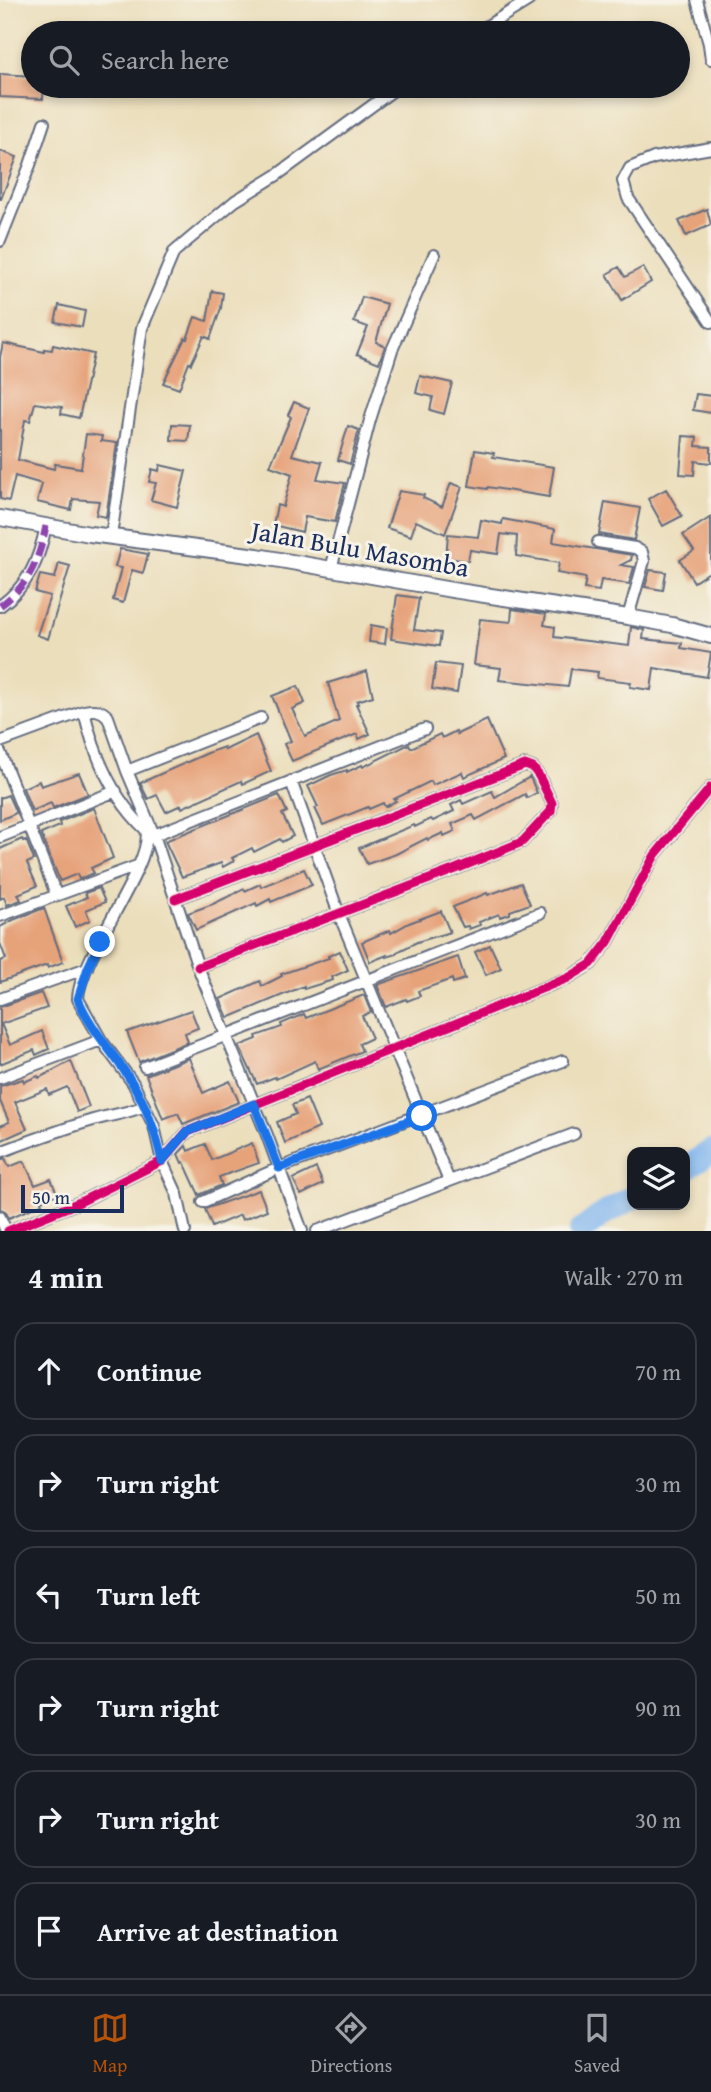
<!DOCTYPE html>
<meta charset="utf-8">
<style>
body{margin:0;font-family:"Gentium Book Plus",serif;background:#20242c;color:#f1f3f6}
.controls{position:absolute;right:21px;bottom:21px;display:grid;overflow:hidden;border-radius:14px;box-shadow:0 4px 10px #0003}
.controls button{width:63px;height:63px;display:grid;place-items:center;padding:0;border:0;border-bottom:2px solid #363941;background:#171b24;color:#f1f3f6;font:35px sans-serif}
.scale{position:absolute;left:21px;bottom:18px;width:103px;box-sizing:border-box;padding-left:7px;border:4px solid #1b2f5e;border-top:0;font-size:19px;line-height:24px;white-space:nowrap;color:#1b2f5e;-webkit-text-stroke:5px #f7f3e8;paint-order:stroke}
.stop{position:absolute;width:21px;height:21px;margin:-16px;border:5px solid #1a73e8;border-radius:50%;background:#fff}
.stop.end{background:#1a73e8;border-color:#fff;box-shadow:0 2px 7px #0008}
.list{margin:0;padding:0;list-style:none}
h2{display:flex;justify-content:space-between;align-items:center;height:91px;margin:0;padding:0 28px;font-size:30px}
h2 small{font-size:23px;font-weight:400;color:#9ea1a6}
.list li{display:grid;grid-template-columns:46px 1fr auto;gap:21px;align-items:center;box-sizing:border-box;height:98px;margin:0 14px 14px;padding:0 14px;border:2px solid #363941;border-radius:21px}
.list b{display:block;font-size:26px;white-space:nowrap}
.list em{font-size:23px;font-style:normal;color:#9ea1a6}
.icon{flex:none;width:38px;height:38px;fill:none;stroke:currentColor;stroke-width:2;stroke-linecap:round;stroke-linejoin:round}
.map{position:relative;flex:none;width:711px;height:1231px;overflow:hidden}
.search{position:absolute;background:#171b24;box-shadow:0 4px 10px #0003;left:21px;right:21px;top:21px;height:77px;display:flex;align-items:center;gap:18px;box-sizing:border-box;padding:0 24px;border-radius:38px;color:#9ea1a6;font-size:26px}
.sheet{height:763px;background:#171b24}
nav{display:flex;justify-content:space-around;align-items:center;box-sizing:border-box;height:98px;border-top:2px solid #363941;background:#171b24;font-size:19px;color:#9ea1a6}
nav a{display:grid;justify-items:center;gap:4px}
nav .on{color:#b45309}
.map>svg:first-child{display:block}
</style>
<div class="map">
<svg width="711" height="1231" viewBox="0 0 711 1231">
<rect width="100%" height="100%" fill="#f7f3e8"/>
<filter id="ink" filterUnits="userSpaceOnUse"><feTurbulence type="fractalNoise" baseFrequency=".0143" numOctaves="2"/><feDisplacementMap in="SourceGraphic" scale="14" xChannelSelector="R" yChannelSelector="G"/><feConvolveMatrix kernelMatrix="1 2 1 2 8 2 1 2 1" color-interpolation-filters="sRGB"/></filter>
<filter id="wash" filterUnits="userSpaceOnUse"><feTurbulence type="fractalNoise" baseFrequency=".00686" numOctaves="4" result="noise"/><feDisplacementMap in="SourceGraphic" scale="28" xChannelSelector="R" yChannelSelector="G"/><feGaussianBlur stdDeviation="1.57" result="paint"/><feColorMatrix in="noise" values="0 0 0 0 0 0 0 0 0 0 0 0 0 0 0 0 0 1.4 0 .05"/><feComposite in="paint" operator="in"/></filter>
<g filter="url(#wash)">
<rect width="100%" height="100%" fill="#ebdebb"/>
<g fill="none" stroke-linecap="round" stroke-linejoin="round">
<path stroke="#80b5ee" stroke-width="24" d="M685,1169L711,1151
M581,1231L602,1215L632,1198"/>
</g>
<g id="blocks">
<path fill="#e6a279" d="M0,74L33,76V86H44L43,99L0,97Z
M0,151L17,157L1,199H0Z
M707,209L711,225L686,236L679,221Z
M619,267L625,277L643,267L651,282L622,300L607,274Z
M212,291L223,293L221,308L210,339L204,336L191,364L189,363L179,389L163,383L185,338L187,339L195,317L207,321Z
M362,297L387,304L376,342L385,346L379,363L357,354L368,327L354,322Z
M59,305L85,311L82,327L55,322Z
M3,343L44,352V349L52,350L53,345L93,354L79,418L61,414L62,407L35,403L30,421L25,420L18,460L54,469L55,464L81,468L86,434L102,436L101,441L117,443L106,517L96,515L99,501L73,499L71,510L37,502L42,484L15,476L9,501L0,499V357Z
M420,376L452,383L444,414L430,410L433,397L416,393Z
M696,394L711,396V413L693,410Z
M294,402L309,408L292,455L322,462L317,479L345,483L335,522L305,517L302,532L273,525L277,505L283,507L292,474L270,466L291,417L288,415Z
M172,424L190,425L188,441L171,440Z
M348,426L359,430L350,464L338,460Z
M683,436L697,437L696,446L711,447V463L695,461L694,475L680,474Z
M475,450L494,453L493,457L554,467L549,497L488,487L487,489L469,486Z
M160,465L186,471L177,507L151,500L156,483L149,482L152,469L159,471Z
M451,483L462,487L445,534L416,521L411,536L387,528L399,491L424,495L423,498L442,507Z
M666,489L682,516L663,526L648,499Z
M605,502L640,508L634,540L599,534Z
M711,517V571L694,582L680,560L694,551L683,535Z
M503,519L555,529L553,542L632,555L631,560L621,565L634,567L629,584L601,580L599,591L584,589L586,578L557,573L559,563L516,556L517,536L501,534L498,554L470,550L468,561L446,558L448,534L478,537L481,520L502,524Z
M120,549L148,554L143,573L132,570L123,603L113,600L121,568L115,567Z
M59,563L70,566L48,639L37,635L50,596L35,592L40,575L55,578Z
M650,570L666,572L663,590L645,587Z
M397,595L419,598L414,630L441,633L439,646L391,639Z
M512,609L546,614L544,625L555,627L554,637L629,646L631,627L644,630L643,639L682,643L681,648L711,653L707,677L654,668L651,690L630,687L631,682L597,678L598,672L571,669L568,687L499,680L501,668L474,665L480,619L511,622Z
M371,625L387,628L385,644L369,642Z
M436,663L461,666L457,693L432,689Z
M367,671L373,696L357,701L358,704H356L370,734L359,739L357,734L292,761L284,744L291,741L272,696L298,686L305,703L292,709L305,736L339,721L328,683Z
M487,720L504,759L464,777L462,772L433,785L431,781L394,799L396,801L385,807L383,803L369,809L368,807L323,825L315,808L318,807L308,786L331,775L347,770V772L362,765L363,767L409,744L411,748L440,734L442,738L456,731L457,734Z
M256,735L271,771L243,784L241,781L182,808L181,805L166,812L157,795L148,799L140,783L210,752L224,747L225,750Z
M79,773L88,794L53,808L51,803L32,811L23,788L39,781L41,786Z
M530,777L537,793L527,798L525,794L476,820L473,815L452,824L455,831L444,836L443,833L428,840L427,838L396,854L367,864L359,848L414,825L415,827L431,819L433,821L454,811L451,805L461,800L463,804L492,791L495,797Z
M8,795L16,813L0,820V798Z
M279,795L287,812L282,814L293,836L282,842L280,839L254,852L252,848L232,858L234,861L223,867L221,863L182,877L165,841Z
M94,808L113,858L91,868L94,873L79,879L77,874L60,881L41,834L60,826L59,822Z
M22,839L23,841L26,840L34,860L27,863L37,886L18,894L21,900L7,905L4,897L0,899V849Z
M304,869L312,885L271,902L270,899L257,906L256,903L196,930L188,913L213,904L244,889L245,891L260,884L261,887Z
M521,883L530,904L510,911V914L500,917L499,914L479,922L480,925L469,929L468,926L463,927L453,907L487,893L488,895Z
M99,888L105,902L86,910L90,920L75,927L66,906L87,897L85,893Z
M44,908L63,962L48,968L47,965L0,982V961L6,959L0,943V927L13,920Z
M441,911L450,932L417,942L397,952V954L387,957V955L370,962L362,942L390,930L391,933L409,923Z
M490,945L501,968L486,975L475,952Z
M340,951L348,970L332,977L333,980L304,989V986L228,1018L220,999L260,981L262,986L282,976L281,974L329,958L328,956Z
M458,957L465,979L453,983L452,979L418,991L420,996L407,1001L406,999L386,1007L377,985Z
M41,993L47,1008L1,1024L10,1045L42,1031L49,1049L36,1055L34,1050L0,1064V1007Z
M364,995L371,1012L362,1016L372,1038L359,1044L362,1051L318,1069L315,1061L276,1079L275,1077L257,1084L239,1046L257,1039L256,1036L282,1027L281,1024L304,1014L306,1018Z
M191,1010L198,1028L185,1033L188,1042L139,1062L127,1032Z
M189,1058L203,1093L230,1081L239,1102L183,1124L178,1113L163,1119L146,1075Z
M71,1061L89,1107L77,1112L67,1087L49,1095L47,1089L15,1102L27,1129L0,1141V1126L9,1122L0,1101V1086L23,1079L24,1082L38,1076L39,1078Z
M307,1099L319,1128L285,1143L277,1122L296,1114L292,1105Z
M252,1143L259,1163L219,1177L222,1185L199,1195L184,1162L182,1163L178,1154L186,1146L188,1151L205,1144L212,1160Z
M5,1158L9,1167L24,1161L35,1185L51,1179L57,1194L41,1201L42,1204L9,1218L5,1211L0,1209V1160Z
M316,1168L323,1184L301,1195L293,1179Z
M259,1190L267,1210L242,1220L240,1215L212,1227L205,1209Z"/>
</g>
</g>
<g filter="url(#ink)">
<use href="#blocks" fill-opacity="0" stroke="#646c7f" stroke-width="2"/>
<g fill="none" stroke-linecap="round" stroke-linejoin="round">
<g stroke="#646c7f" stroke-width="14">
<path id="minor" d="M697,0L709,44L711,59
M476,33L529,0
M711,148L654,158L630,168L623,181L628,198L711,322
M0,241L30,165L44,123
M111,536L142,328L174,252L235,201L277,175L399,86
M598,542L635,548L642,552L644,561L628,617
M331,569L370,420L392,350L434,255
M0,606C29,585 39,560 46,526
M84,711C94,755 113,799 146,830C155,863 79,957 78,999L101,1040L133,1083L154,1126L162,1161L177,1194L185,1231
M0,742L84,711C94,709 101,709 108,717L127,771L154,835L198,967L267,1135L302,1231
M0,752L56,894
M127,771L261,718
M291,781L339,914L449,1181
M154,835L425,729
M0,837L116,791
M175,899L525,765L533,768L539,776L552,803L551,811L522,842L456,869L198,967
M0,916L137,866
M0,999L87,968
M145,1067L540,913
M0,1078L101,1040
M0,1152C30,1141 59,1130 90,1121C108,1115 127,1114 144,1106
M203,1202L279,1168L563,1061
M0,1217L6,1231
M8,1231L80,1202L162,1161L187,1132L568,978L591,964L608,942L655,855L711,787
M317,1231L574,1134"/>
</g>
<g stroke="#646c7f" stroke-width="18">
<path id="tertiary" d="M0,518L90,534L257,556L452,590L628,617L672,625L711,636"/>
</g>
<use href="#minor" stroke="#fff" stroke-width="10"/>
<use href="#tertiary" stroke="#fff" stroke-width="14"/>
<path stroke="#8e44ad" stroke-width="7" stroke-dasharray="14 7" stroke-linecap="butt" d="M0,606C29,585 39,560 46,526"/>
<g stroke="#f7f3e8" stroke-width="13">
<path id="cycleway" d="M175,899L525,765L533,768L539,776L552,803L551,811L522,842L456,869L198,967
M8,1231L80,1202L162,1161L187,1132L568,978L591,964L608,942L655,855L711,787"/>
</g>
<use href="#cycleway" stroke="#d6006c" stroke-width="9"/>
</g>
</g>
<g fill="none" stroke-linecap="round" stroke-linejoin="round" filter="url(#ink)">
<path stroke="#1a73e8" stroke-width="9" d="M100,942L88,968L78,999C91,1030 114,1053 131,1081C147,1106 156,1133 162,1161L187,1132L254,1104L279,1168L422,1116"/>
</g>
<g text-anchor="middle" stroke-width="6" stroke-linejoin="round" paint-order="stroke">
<g font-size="26" fill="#1b2f5e" stroke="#f7f3e8">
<text transform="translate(360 549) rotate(10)" y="9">Jalan Bulu Masomba</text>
</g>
</g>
</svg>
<div class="controls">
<button><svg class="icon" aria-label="layers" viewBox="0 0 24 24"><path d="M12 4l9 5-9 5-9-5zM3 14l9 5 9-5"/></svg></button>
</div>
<div class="scale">50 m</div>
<div class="stop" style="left:422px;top:1116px"></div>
<div class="stop end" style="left:100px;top:942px"></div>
<div class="search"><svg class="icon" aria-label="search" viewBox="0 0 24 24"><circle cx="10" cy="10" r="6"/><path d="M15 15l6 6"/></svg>Search here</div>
</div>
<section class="sheet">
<h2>4 min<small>Walk · 270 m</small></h2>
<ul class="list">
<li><svg class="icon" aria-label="ahead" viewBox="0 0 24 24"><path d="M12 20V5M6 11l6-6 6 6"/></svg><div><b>Continue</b></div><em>70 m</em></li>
<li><svg class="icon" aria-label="right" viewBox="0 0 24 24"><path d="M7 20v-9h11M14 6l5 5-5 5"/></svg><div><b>Turn right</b></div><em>30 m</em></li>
<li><svg class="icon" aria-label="left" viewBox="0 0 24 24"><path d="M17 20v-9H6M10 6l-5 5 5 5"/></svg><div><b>Turn left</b></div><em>50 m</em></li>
<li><svg class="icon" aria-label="right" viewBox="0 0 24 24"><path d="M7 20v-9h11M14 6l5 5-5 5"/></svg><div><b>Turn right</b></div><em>90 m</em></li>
<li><svg class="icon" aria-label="right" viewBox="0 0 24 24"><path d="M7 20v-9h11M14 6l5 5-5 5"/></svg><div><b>Turn right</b></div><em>30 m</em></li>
<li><svg class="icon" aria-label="arrive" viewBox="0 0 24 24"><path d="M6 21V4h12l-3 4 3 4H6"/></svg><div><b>Arrive at destination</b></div></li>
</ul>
</section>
<nav>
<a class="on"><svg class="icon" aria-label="map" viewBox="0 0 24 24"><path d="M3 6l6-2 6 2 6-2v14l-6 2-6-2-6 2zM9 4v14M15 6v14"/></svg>Map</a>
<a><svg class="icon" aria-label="directions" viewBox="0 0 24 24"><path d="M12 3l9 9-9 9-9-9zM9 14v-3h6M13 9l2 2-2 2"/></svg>Directions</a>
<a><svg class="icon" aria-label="saved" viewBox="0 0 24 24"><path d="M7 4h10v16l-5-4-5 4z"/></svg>Saved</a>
</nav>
